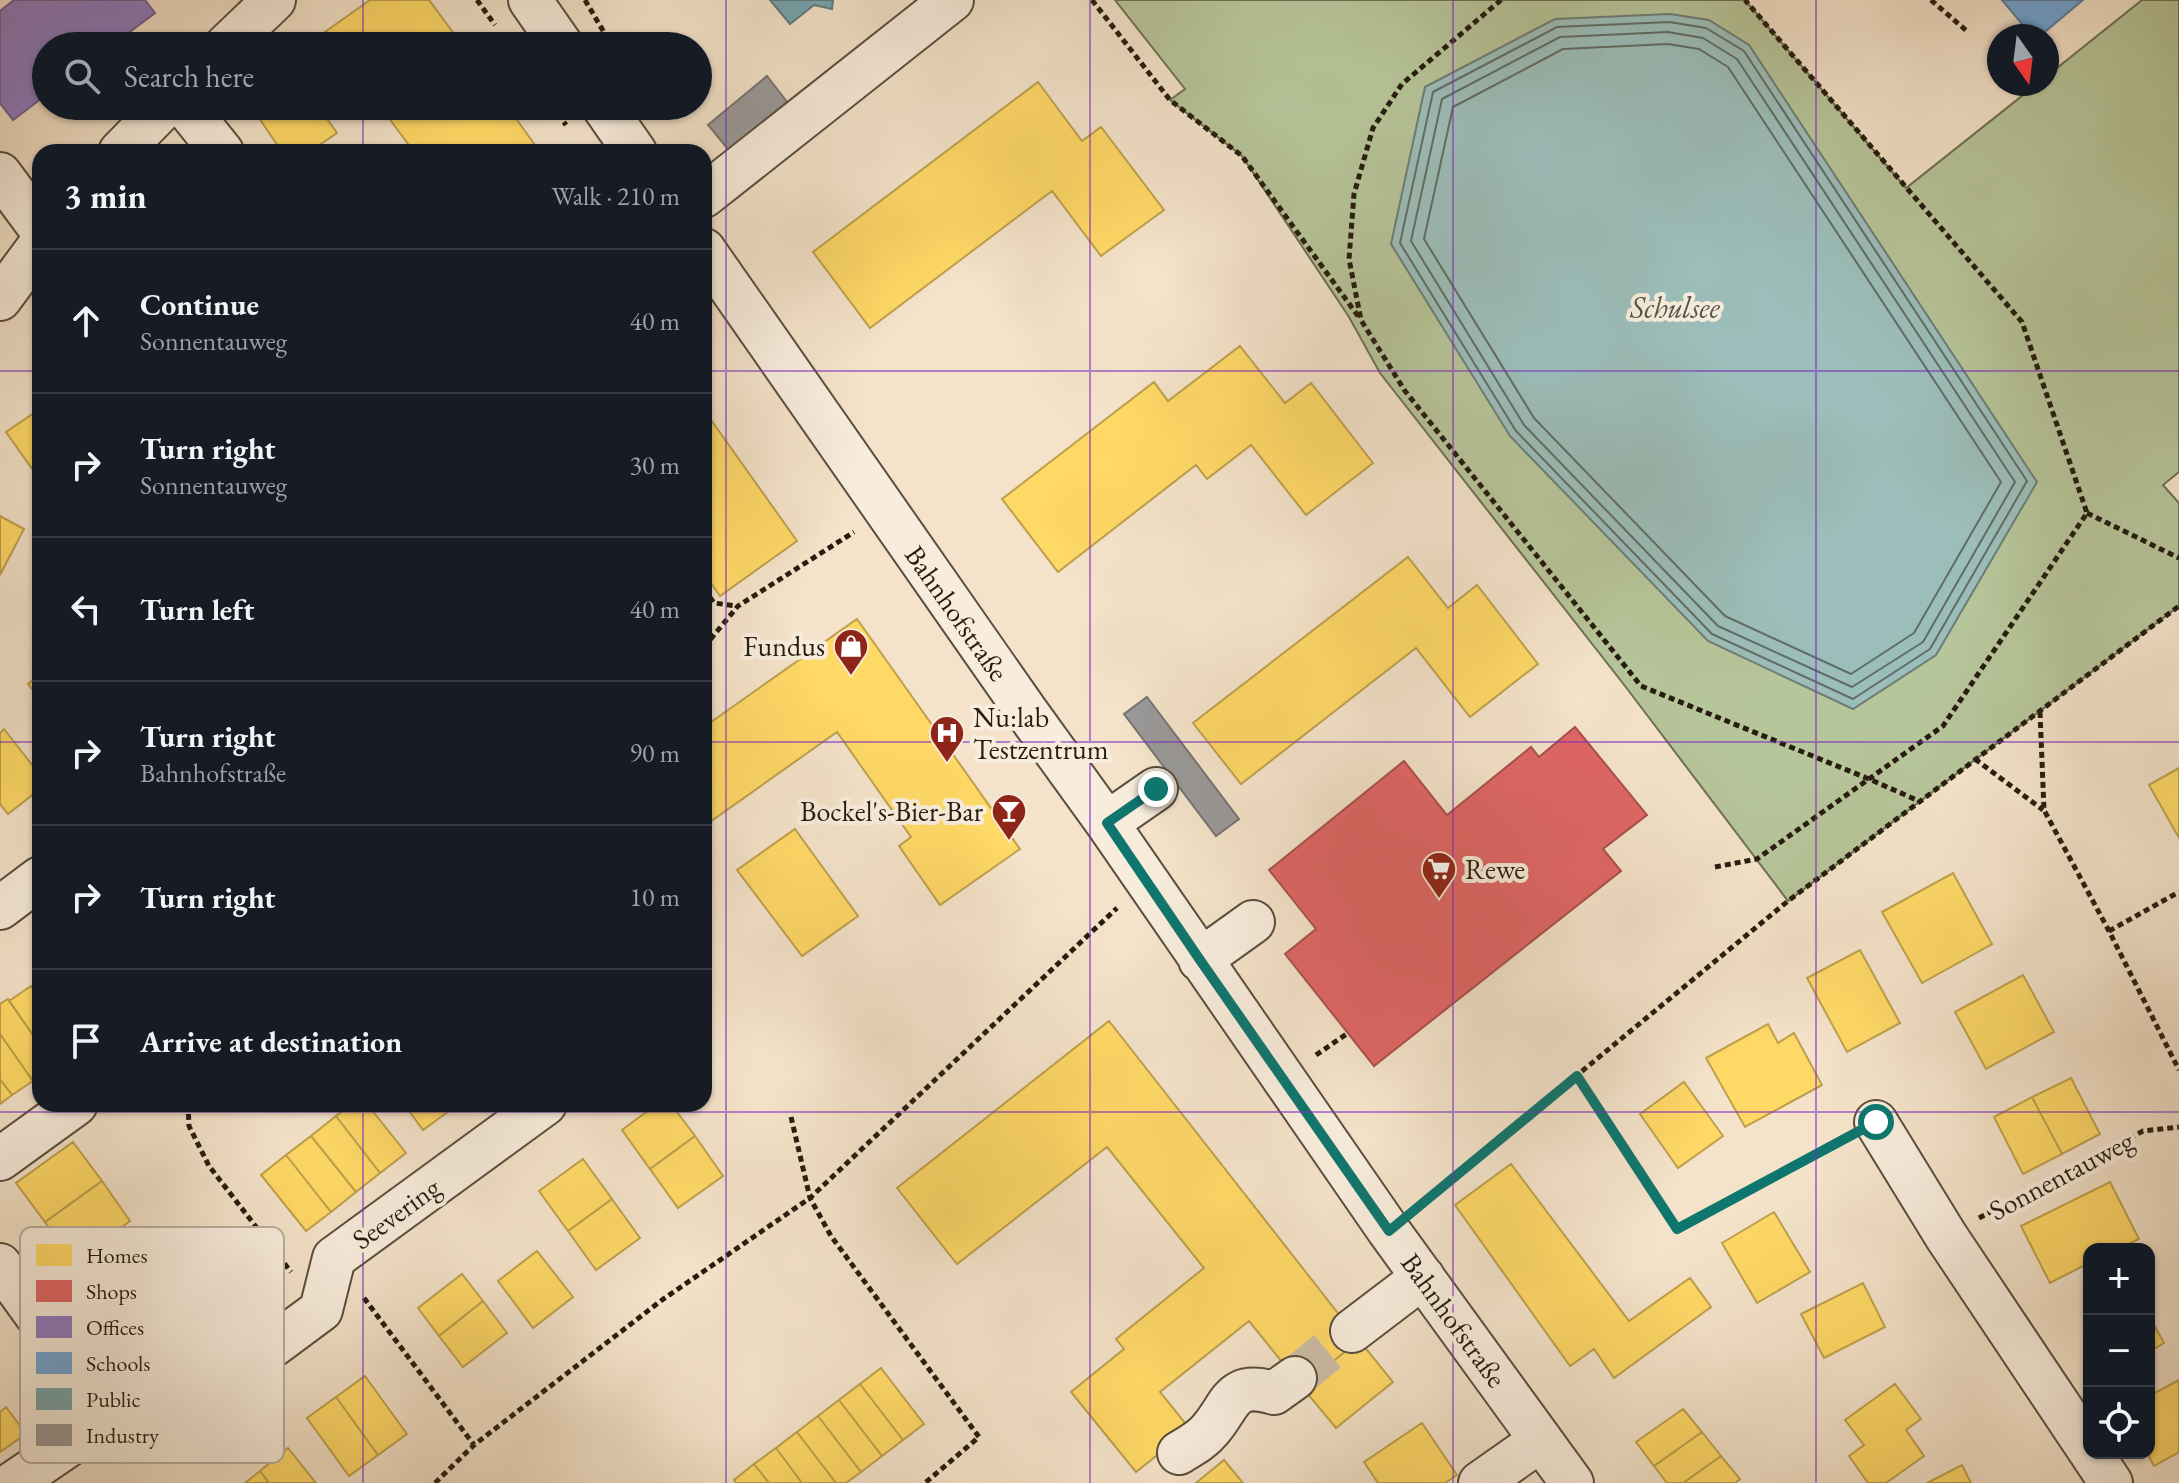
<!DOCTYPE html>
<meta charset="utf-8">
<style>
body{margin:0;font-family:"EB Garamond",serif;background:#242831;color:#f1f3f6}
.controls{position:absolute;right:24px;bottom:24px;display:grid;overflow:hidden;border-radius:16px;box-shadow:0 2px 6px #0004}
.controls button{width:72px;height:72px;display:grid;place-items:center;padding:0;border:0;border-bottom:2px solid #363941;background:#171b24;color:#f1f3f6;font:40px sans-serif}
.compass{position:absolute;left:1987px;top:24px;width:72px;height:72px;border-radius:50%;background:#171b24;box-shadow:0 2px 6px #0004;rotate:166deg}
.stop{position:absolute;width:24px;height:24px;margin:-18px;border:6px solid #0f766e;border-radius:50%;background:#fff}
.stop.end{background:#0f766e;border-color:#fff;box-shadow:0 2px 8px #0008}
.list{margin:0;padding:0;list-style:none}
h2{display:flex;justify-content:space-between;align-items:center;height:104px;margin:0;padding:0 32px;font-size:34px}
h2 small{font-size:26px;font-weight:400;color:#9ea1a6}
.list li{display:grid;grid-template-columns:52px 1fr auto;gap:24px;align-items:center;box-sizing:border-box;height:144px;padding:0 32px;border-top:2px solid #363941}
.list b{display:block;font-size:30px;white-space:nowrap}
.list p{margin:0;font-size:26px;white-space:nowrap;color:#9ea1a6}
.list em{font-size:26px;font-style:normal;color:#9ea1a6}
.icon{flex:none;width:44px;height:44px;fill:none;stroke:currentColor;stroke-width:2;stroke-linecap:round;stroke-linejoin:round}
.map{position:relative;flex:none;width:2179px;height:1483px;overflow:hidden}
.search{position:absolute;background:#171b24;box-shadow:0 2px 6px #0004;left:32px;top:32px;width:680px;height:88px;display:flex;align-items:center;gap:20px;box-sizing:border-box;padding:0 28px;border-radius:44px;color:#9ea1a6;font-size:30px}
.panel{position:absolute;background:#171b24;box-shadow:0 2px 6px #0004;left:32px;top:144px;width:680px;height:968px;border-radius:24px}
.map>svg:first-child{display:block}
</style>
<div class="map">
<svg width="2179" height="1483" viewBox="0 0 2179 1483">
<rect width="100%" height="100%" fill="#f4e3ca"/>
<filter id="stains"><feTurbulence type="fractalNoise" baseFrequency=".0025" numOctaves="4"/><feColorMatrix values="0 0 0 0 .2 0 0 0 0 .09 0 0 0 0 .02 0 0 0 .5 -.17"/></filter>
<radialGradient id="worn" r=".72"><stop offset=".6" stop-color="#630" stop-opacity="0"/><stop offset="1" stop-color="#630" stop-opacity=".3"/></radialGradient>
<path fill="#b7c59a" stroke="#6e7054" stroke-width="2" d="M1115,0H1745L1906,188L2037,84H2047V76L2142,0H2179V472L2163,485L2179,503V606L1788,901L1625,686L1380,373L1349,317L1242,156L1170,100L1185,89Z"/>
<path fill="#9cbeba" stroke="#6d7d76" stroke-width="2" d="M1670,14L1709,20L1749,45L2037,482L1936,655L1853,709L1708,641L1510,436L1391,244L1425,87L1555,19Z"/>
<path fill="#ffd966" stroke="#bea04c" stroke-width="2" d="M370,0H429L463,46H336L325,32Z
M1038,82L1082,141L1101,127L1164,210L1101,256L1052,191L870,328L813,252Z
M270,106H318L337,133L309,152H282L257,115Z
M380,106H507L540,152H414Z
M1240,346L1285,403L1311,383L1373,463L1306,515L1251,445L1207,479L1196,465L1058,572L1002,499L1154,382L1168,401Z
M40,409V480L6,432Z
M704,410L797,541L720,596L704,573Z
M0,516L24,529L0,575Z
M1408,557L1448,608L1477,585L1538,664L1470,717L1416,648L1241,784L1193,723Z
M857,619L1020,849L940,905L899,846L911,837L837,732L707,824L704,820V727Z
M40,674V699L28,684Z
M4,729L40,775V789L8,814L0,804V733Z
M2179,768V838L2149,785Z
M795,829L858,916L802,956L737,870Z
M1953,873L1992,944L1922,983L1882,912Z
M1860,950L1900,1023L1847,1052L1807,978Z
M2023,975L2054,1032L1986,1069L1955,1012Z
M31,986L40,998V1045L9,1001Z
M8,999L40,1045V1076L33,1081L0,1034V1004Z
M1109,1021L1359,1340L1302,1387L1249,1321L1160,1392L1190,1429L1136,1472L1071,1392L1124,1349L1116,1339L1204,1268L1107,1147L957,1264L897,1188Z
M1768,1024L1778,1043L1794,1033L1822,1085L1745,1127L1706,1058Z
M0,1034L33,1081L12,1095L0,1079Z
M2071,1078L2100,1134L2062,1154L2032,1097Z
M0,1079L12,1095L0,1104Z
M1684,1082L1723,1136L1678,1168L1640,1114Z
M2032,1097L2062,1154L2023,1174L1994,1117Z
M352,1104H367L406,1153L380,1173L336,1116Z
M404,1104H444L449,1111L423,1130Z
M657,1104H671L695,1136L650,1169L622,1130Z
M336,1116L380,1173L356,1192L311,1136Z
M311,1136L356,1192L331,1212L286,1155Z
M695,1136L723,1176L678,1208L650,1169Z
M73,1142L102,1181L45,1222L16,1183Z
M286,1155L331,1212L306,1231L261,1175Z
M583,1159L612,1199L568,1231L539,1191Z
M1511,1164L1629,1321L1690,1278L1711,1307L1614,1378L1594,1349L1570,1366L1455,1205Z
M102,1181L130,1221L74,1262L45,1222Z
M2110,1182L2139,1239L2118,1249H2089V1263L2050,1283L2021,1226Z
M612,1199L640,1238L596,1270L568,1231Z
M1774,1212L1810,1272L1757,1303L1722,1243Z
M537,1251L573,1297L533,1328L498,1281Z
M462,1274L483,1301L439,1336L418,1308Z
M1863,1283L1885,1327L1824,1358L1801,1314Z
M483,1301L507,1333L463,1367L439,1336Z
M2149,1316L2164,1343L2149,1352Z
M1359,1340L1393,1382L1336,1428L1302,1387Z
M881,1368L924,1424L903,1440L860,1384Z
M365,1376L407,1434L378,1455L336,1397Z
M2179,1380V1452L2154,1466L2147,1453H2149V1396Z
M860,1384L903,1440L882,1456L839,1400Z
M1895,1384L1921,1419L1906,1430L1924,1456L1886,1483H1868L1849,1456L1864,1445L1845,1420Z
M336,1397L378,1455L349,1476L307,1418Z
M839,1400L882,1456L861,1472L818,1416Z
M6,1407L26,1434L0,1452V1412Z
M1683,1409L1702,1432L1654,1466L1636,1442Z
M818,1416L861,1472L846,1483H836L797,1432Z
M1422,1423L1457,1475L1445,1483H1378L1364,1462Z
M797,1432L836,1483H802L776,1448Z
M1702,1432L1721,1456L1683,1483H1667L1654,1466Z
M288,1448L316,1483H269L260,1471Z
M776,1448L802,1483H769L754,1464Z
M1721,1456L1740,1479L1735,1483H1683Z
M1224,1460L1243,1483H1196Z
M754,1464L769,1483H736L734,1480Z
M1962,1465L1971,1483H1927Z
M260,1471L269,1483H245Z"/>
<path fill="#e06666" stroke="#a8504c" stroke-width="2" d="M1575,727L1647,815L1603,849L1621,871L1374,1066L1285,954L1316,929L1269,870L1404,761L1447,815L1531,747L1539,757Z"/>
<path fill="#8e7cc3" stroke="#6f5f8d" stroke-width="2" d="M14,0H145L155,13L111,46H46V95L13,120L0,103V11Z"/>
<path fill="#6fa8dc" stroke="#597e9e" stroke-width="2" d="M2002,0H2083L2040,36H2032Z"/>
<path fill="#76a5af" stroke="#5e7c7f" stroke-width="2" d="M770,0H833L832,9L814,5L790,24Z"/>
<path fill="#999" stroke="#767470" stroke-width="2" d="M767,76L791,107L732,154L708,125Z
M1147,697L1239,819L1216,836L1124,714Z"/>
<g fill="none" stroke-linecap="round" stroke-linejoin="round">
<path stroke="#616d64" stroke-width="2" d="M1669,22L1706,28L1744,51L2027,481L1930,649L1853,699L1712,634L1516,431L1400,243L1433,92L1557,27Z
M1668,32L1703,38L1737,59L2015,482L1923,642L1852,687L1718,626L1524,425L1411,241L1442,99L1560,37Z
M1668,44L1699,49L1728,67L2001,482L1914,633L1851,674L1725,616L1534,418L1424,239L1453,107L1563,49Z"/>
<path stroke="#cbbba5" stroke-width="42" stroke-dasharray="42 21" stroke-linecap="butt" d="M1295,1378L1352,1331"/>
<g stroke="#5a4e3e" stroke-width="46">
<path id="minor" d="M530,0L562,46
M226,46L274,0
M185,106L222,152
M603,106L635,152
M120,152L165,106
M0,174L40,228
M704,196L952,0
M704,250L1026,711L1107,823L1389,1231L1572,1483
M0,299L40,245
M1107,823L1156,789
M0,908L40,878
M1200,960L1253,922
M1876,1122L1946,1236L2089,1450
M0,1159L76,1104
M0,1265L110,1417L162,1428L321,1310L334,1258L545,1104
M1352,1331L1423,1277
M1179,1453C1190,1446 1202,1440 1210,1430C1232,1405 1230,1380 1274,1393L1295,1378
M2091,1453L2111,1483
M13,1483L110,1417
M1480,1483L1541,1440"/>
</g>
<path stroke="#261c0f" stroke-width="5" stroke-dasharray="6 4" stroke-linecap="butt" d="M477,0L495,25
M585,0L612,46
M1092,0L1170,100L1242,156L1358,316
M1501,0L1402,84L1373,128L1354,194L1349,259L1361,320L1405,391L1641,686L1869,779L1919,801
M1931,0L1968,32
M552,106L566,125
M2087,513L2179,558
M704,589L714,603L737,606
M704,647L738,606L854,532
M2040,712L2044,810L2109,931L2179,1070
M1975,759L2043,810
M1715,867L1757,859L1943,726L2087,513L2022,322L1745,0
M2109,931L2179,892
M1316,1055L1348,1033
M1577,1076L1677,1229L1842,1140
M188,1104L189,1126L209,1166L291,1272
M791,1117L810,1198L831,1236L979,1437L925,1483
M1420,1205L1788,901L2179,606
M1979,1218L2143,1131L2179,1127
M364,1298L474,1445
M435,1483L474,1445L662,1300L810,1198L1117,908"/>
<use href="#minor" stroke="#f8eddd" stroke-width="42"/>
</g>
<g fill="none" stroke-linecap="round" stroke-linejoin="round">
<path stroke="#0f766e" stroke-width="10" d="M1156,789L1107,823L1200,960L1389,1231L1577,1076L1677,1229L1876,1122"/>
</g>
<path fill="none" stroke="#7b2cbf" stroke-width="2" stroke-opacity="0.55" d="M363,0V46M726,0V1483M1090,0V1483M1453,0V1483M1816,0V1483M363,106V152M0,371H40M704,371H2179M0,742H40M704,742H2179M363,1104V1483M0,1112H2179"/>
<defs>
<g id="shop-pin" transform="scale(1.8)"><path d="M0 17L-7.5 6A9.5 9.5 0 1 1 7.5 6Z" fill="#8f2418" stroke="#f8eddd"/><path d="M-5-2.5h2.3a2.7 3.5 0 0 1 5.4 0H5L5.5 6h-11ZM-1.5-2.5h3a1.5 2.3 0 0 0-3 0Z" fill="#fff"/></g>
<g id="hospital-pin" transform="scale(1.8)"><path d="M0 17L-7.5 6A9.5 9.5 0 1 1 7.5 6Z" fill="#8f2418" stroke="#f8eddd"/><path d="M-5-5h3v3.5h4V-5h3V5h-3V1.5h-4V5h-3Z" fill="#fff"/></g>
<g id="bar-pin" transform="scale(1.8)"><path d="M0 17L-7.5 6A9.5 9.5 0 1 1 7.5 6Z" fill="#8f2418" stroke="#f8eddd"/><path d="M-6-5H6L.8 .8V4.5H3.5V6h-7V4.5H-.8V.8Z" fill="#fff"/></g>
<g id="supermarket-pin" transform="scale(1.8)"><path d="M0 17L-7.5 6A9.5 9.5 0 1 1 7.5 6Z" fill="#8f2418" stroke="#f8eddd"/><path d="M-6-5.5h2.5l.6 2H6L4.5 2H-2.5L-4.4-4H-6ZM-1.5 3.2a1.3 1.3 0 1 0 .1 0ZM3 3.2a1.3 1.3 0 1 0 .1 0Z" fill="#fff"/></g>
</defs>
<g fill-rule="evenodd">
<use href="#shop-pin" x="851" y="646"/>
<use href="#hospital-pin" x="947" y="733"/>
<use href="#bar-pin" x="1009" y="811"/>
<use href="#supermarket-pin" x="1439" y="869"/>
</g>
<g text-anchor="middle" stroke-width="8" stroke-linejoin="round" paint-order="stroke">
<g font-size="28" fill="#261c0f" stroke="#f8eddd">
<text transform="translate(957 613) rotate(55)" y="10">Bahnhofstraße</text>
<text transform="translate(2061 1175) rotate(-28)" y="10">Sonnentauweg</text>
<text transform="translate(396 1213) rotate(-36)" y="10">Seevering</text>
<text transform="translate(1454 1320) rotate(54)" y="10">Bahnhofstraße</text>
</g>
<g font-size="28" fill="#261c0f" stroke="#f8eddd" text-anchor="end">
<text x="825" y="656">Fundus</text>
<text x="973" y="727" text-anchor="start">Nu:lab<tspan x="973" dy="32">Testzentrum</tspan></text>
<text x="983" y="821">Bockel's-Bier-Bar</text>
<text x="1465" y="879" text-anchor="start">Rewe</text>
</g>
<g font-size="30" font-style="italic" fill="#4f554b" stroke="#f8eddd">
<text x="1675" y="318">Schulsee</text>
</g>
</g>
<rect x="20" y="1227" width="264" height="236" rx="12" fill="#f8eddd" stroke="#b9ae9f" stroke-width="2"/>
<rect x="36" y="1244" width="36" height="22" fill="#ffd966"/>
<rect x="36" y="1280" width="36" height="22" fill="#e06666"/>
<rect x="36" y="1316" width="36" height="22" fill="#8e7cc3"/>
<rect x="36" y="1352" width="36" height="22" fill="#6fa8dc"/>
<rect x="36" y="1388" width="36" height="22" fill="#76a5af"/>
<rect x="36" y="1424" width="36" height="22" fill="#999"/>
<g font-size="22" fill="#261c0f">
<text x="86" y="1263">Homes</text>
<text x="86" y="1299">Shops</text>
<text x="86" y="1335">Offices</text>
<text x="86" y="1371">Schools</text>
<text x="86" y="1407">Public</text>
<text x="86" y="1443">Industry</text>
</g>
<rect width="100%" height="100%" filter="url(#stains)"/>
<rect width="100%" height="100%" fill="url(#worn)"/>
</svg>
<div class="controls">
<button>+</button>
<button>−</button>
<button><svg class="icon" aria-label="locate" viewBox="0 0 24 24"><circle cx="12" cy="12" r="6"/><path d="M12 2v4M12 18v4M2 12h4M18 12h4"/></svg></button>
</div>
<svg class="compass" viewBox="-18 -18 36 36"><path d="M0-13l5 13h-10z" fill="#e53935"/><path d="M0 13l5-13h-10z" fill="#9ea1a6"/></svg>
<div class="stop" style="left:1876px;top:1122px"></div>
<div class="stop end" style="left:1156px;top:789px"></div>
<div class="search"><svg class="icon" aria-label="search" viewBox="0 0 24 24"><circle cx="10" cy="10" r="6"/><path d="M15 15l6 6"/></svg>Search here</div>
<section class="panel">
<h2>3 min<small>Walk · 210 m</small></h2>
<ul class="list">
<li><svg class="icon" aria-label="ahead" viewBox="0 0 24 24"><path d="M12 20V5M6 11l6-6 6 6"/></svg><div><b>Continue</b><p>Sonnentauweg</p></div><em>40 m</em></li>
<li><svg class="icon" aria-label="right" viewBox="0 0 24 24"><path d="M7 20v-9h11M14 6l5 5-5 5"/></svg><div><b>Turn right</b><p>Sonnentauweg</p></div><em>30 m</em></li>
<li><svg class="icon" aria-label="left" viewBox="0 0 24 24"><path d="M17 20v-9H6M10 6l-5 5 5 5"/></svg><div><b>Turn left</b></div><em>40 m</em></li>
<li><svg class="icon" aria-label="right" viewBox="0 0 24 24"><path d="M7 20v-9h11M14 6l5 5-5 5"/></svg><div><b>Turn right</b><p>Bahnhofstraße</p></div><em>90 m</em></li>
<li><svg class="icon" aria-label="right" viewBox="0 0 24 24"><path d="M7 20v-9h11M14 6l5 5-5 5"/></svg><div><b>Turn right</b></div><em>10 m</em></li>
<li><svg class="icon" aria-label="arrive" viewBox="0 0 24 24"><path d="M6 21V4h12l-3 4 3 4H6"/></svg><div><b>Arrive at destination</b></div></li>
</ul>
</section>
</div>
